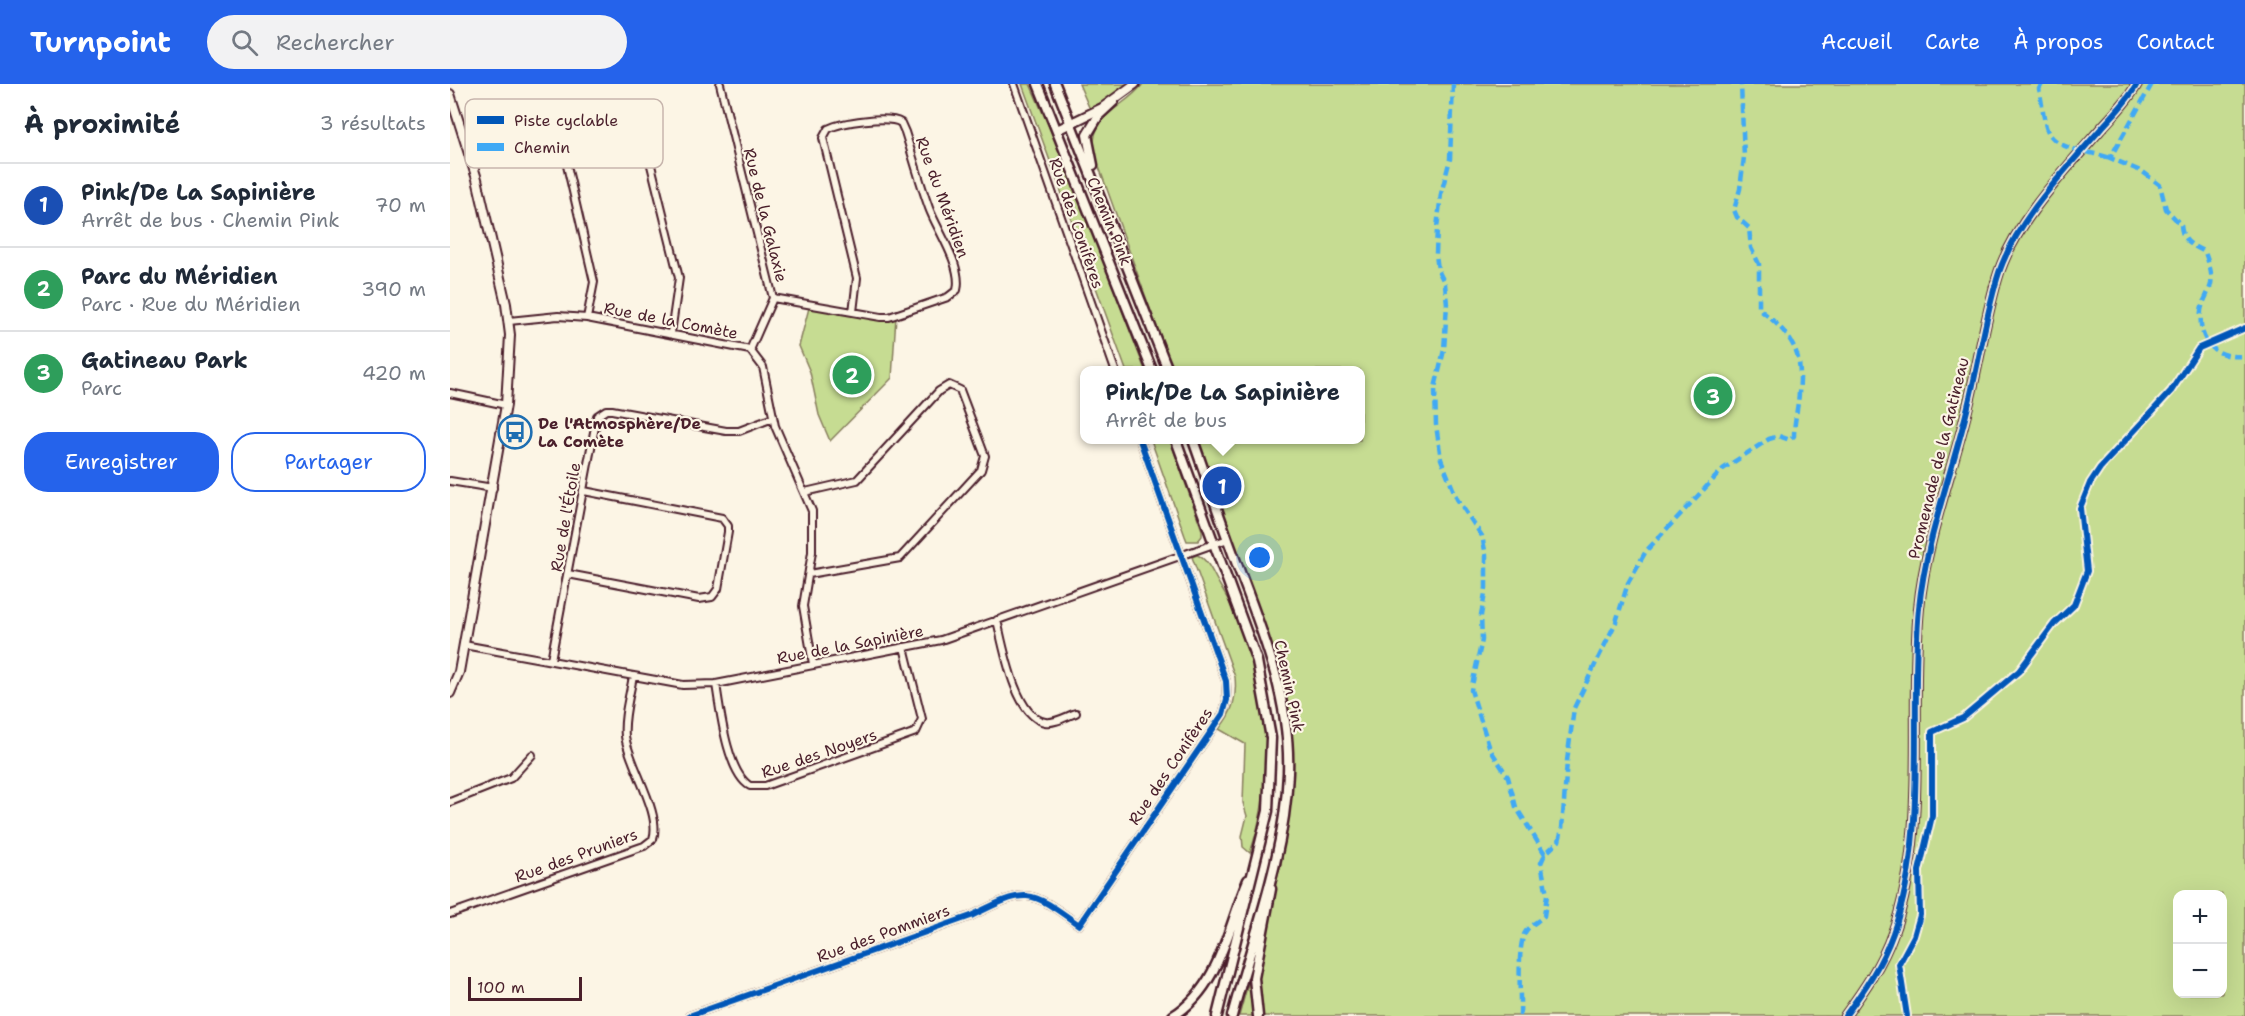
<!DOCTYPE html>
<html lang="fr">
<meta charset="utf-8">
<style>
body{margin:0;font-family:"Shantell Sans",sans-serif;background:#f2f2f3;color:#1f2937}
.controls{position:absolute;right:18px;bottom:18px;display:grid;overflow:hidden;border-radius:12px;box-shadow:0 6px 24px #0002}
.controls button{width:54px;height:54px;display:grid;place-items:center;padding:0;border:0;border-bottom:2px solid #e0e1e3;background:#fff;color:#1f2937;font:30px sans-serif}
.scale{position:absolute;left:18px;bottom:15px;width:114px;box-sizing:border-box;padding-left:6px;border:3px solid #4a1f2b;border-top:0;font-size:16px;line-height:21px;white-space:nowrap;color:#4a1f2b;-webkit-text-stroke:4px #fcf5e5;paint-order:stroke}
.you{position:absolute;left:810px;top:474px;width:21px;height:21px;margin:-15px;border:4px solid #fff;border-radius:50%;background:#1a73e8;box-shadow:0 0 0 9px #1a73e833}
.badge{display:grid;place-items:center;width:39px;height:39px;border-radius:50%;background:#2563eb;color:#fff;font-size:20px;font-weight:700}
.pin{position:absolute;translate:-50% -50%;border:3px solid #fff;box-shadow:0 2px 6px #0006}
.popup{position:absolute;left:630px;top:282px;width:285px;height:78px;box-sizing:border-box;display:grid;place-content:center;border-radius:12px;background:#fff;filter:drop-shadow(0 2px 4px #0005);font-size:20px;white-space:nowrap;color:#747a83}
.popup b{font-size:22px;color:#1f2937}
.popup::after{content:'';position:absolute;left:50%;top:100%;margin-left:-12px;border:12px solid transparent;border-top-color:#fff}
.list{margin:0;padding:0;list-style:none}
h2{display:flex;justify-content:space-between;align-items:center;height:78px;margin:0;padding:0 24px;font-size:26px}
h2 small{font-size:20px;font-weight:400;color:#747a83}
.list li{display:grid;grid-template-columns:39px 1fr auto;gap:18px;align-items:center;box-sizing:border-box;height:84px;padding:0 24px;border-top:2px solid #e0e1e3}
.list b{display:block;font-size:22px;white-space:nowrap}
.list p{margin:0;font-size:20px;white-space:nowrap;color:#747a83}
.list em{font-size:20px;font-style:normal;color:#747a83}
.actions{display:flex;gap:12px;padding:18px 24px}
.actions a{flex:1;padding:14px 0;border:2px solid #2563eb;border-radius:24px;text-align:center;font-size:21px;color:#2563eb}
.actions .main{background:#2563eb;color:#fff}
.icon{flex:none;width:33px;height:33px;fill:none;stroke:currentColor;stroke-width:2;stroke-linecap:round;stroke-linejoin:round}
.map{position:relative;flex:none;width:1795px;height:932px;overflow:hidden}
header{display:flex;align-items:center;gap:36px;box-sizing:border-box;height:84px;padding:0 30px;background:#2563eb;color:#fff}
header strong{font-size:28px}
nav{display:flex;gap:33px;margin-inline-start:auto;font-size:21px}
.search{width:420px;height:54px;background:#f2f2f3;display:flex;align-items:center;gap:15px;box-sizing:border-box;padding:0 21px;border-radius:33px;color:#747a83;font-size:22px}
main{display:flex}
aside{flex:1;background:#fff}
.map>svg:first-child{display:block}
</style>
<header>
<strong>Turnpoint</strong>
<div class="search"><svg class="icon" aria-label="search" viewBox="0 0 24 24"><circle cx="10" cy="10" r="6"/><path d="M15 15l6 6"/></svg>Rechercher</div>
<nav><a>Accueil</a><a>Carte</a><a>À propos</a><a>Contact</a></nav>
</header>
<main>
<aside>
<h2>À proximité<small>3 résultats</small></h2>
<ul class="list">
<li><span class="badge" style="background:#1a4fb4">1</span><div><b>Pink/De La Sapinière</b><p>Arrêt de bus · Chemin Pink</p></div><em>70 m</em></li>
<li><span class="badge" style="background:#2e9e5b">2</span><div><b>Parc du Méridien</b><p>Parc · Rue du Méridien</p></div><em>390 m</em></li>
<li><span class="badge" style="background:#2e9e5b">3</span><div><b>Gatineau Park</b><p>Parc</p></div><em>420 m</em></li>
</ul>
<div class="actions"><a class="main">Enregistrer</a><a>Partager</a></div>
</aside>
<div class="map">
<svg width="1795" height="932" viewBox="0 0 1795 932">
<rect width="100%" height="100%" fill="#fcf5e5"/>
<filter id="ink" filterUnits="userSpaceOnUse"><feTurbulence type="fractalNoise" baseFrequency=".0167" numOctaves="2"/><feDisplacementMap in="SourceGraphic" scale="12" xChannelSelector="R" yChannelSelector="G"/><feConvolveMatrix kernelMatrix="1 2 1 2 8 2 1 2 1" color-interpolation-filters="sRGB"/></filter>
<g filter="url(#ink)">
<path fill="#c6dc92" stroke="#887e5e" stroke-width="1.5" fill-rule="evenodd" d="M572,0H580L618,86L695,286H676Z
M629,0H685L642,30Z
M693,0H1795V932H789L831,780L842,702V667L827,578L747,356H910V286H722L644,69C640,28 673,26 693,0ZM1728,810H1772V910H1728Z
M360,220L446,232L442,294L380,357L369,331L360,288L349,262Z
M701,356H720L752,446V452L748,457H737L735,452Z
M747,471C758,475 763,490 769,500C818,579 830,681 800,769L793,763L792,752L797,732L793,719L795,660L769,645C783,628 787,614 785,593L742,473Z"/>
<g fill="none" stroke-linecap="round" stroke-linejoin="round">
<g stroke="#4a1f2b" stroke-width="10">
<path id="minor" d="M270,0L323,214L300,266
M564,0L665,286
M323,214L431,233H439L498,213L507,206C513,182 487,146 479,124C470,99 463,73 455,48L451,39C439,31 391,38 378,45L373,54L407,194L403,228
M137,234L144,198L109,47L183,48L193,53L195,57L229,194L221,249
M59,237L108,232L137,234L300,266L313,283L325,342L362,427V468L353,522L363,580
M0,309L56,321
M0,397L43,404
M355,408L407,396L489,307L499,301L510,306L535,372L531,386L450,474L359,490
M118,490L249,515L262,513L268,505L278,448V442L272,434L134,407
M547,536C553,561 565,633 595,638C604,640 617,632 626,629
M14,561L233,601L266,600L491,556L778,455
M101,576L147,332L156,326H162L276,347H289L323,334
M266,600C270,625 277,689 300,702H315L466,648L472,635L454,563
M0,718L61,694L82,671
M0,830L194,762L203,755C212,729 179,681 175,652C173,633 180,611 183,592
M239,932L521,832C577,804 578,804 629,841L773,630L777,616L776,597L690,356"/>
</g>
<g stroke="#4a1f2b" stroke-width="12">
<path id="tertiary" d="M0,10L27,95L56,220L60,251L56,321L9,588L0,609
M607,46L652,24L685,0
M1395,932C1414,906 1432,880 1443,849C1479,748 1459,629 1469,524C1476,453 1503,387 1519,318C1529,277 1535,236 1547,195C1562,142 1613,88 1649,47C1662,32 1678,17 1687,0"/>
</g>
<g stroke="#4a1f2b" stroke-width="13">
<path id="secondary" d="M588,0L702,286
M605,0L718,286
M643,81L637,51L649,31L664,17
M726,356L807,577L821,654L818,727L767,932
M743,356C757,395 770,435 785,475C811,544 841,615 838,689C835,772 803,853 782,932
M723,932C770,903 778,843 798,796
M808,932L804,894L821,805"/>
</g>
<use href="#minor" stroke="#fcf5e5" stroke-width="6"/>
<use href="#tertiary" stroke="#fcf5e5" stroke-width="8"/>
<use href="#secondary" stroke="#fcf5e5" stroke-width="8"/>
<path stroke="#3fa9f5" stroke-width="4.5" stroke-dasharray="9 4.5" stroke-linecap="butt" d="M1003,0L1000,75L991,110L987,144L986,170L988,186L995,200L997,220L994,266L985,304L986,341L991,375L1007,415L1032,452L1036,471V504L1031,531L1032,556L1021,606L1040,665L1058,693L1066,723L1095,770L1109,757L1112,745L1117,677L1124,624L1166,538L1178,499L1196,467L1273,385L1319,355L1329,352L1340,356L1344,352C1344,338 1348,324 1349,309C1354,267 1341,250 1309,225V180L1301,164L1299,144L1287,133L1284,126L1290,105L1294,73L1291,0
M1592,0L1589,5C1592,17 1593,31 1596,43C1604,68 1639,66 1660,74
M1702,0L1660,74L1693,88L1710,101L1716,125L1731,141C1732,157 1741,161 1755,168C1758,178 1763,189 1761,200C1759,209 1752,218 1751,227C1748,257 1764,275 1795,272
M1070,932C1071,913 1066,861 1076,847C1080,841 1089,837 1094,832L1097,811L1091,779L1095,770"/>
<g stroke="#fcf5e5" stroke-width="10">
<path id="cycleway" d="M239,932L521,832C577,804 578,804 629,841L773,630L777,616L776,597L690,356
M1395,932C1414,906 1432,880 1443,849C1479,748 1459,629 1469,524C1476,453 1503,387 1519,318C1529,277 1535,236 1547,195C1562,142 1613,88 1649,47C1662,32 1678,17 1687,0
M1457,932L1449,880L1464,852L1470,831L1469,787L1482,732V648L1513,634L1569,587L1604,540L1624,521L1637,487L1630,424L1640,399L1650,384L1721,307L1749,264L1795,244"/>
</g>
<use href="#cycleway" stroke="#0057b8" stroke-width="6"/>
</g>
</g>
<defs>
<g id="bus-ring" transform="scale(1.725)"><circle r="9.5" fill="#fcf5e5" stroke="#1f6fb2" stroke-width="1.5"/><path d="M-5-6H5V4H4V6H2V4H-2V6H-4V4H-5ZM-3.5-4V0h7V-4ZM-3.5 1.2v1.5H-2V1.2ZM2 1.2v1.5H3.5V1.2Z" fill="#1f6fb2"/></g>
</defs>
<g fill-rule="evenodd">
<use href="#bus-ring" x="65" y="348"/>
</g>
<g text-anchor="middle" stroke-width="4.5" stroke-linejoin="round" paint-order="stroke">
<g font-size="16" fill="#4a1f2b" stroke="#fcf5e5">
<text transform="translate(493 113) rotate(70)" y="6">Rue du Méridien</text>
<text transform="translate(316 131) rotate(76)" y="6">Rue de la Galaxie</text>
<text transform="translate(660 137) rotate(68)" y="6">Chemin Pink</text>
<text transform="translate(627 139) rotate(71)" y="6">Rue des Conifères</text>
<text transform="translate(221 236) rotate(11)" y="6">Rue de la Comète</text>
<text transform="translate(1488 374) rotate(-76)" y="6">Promenade de la Gatineau</text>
<text transform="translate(115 433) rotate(-80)" y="6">Rue de l'Étoile</text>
<text transform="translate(400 560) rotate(-11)" y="6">Rue de la Sapinière</text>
<text transform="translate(840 602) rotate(78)" y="6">Chemin Pink</text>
<text transform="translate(369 669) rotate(-19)" y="6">Rue des Noyers</text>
<text transform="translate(720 682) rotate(-56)" y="6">Rue des Conifères</text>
<text transform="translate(126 771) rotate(-20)" y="6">Rue des Pruniers</text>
<text transform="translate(433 849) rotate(-20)" y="6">Rue des Pommiers</text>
</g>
<g font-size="16" font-weight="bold" fill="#4a1f2b" stroke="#fcf5e5" text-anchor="start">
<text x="88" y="345">De l'Atmosphère/De<tspan x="88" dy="18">La Comète</tspan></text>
</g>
</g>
<rect x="15" y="15" width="198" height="69" rx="9" fill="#fcf5e5" stroke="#c7b5ad" stroke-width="1.5"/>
<rect x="27" y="32" width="27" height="8" fill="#0057b8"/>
<rect x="27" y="59" width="27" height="8" fill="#3fa9f5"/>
<g font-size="16" fill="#4a1f2b">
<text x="64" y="42">Piste cyclable</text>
<text x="64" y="69">Chemin</text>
</g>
</svg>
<div class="controls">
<button>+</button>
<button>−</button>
</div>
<div class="scale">100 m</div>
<div class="you"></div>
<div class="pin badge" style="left:772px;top:402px;background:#1a4fb4">1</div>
<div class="popup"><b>Pink/De La Sapinière</b>Arrêt de bus</div>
<div class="pin badge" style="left:402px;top:291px;background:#2e9e5b">2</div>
<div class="pin badge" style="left:1263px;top:312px;background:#2e9e5b">3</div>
</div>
</main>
